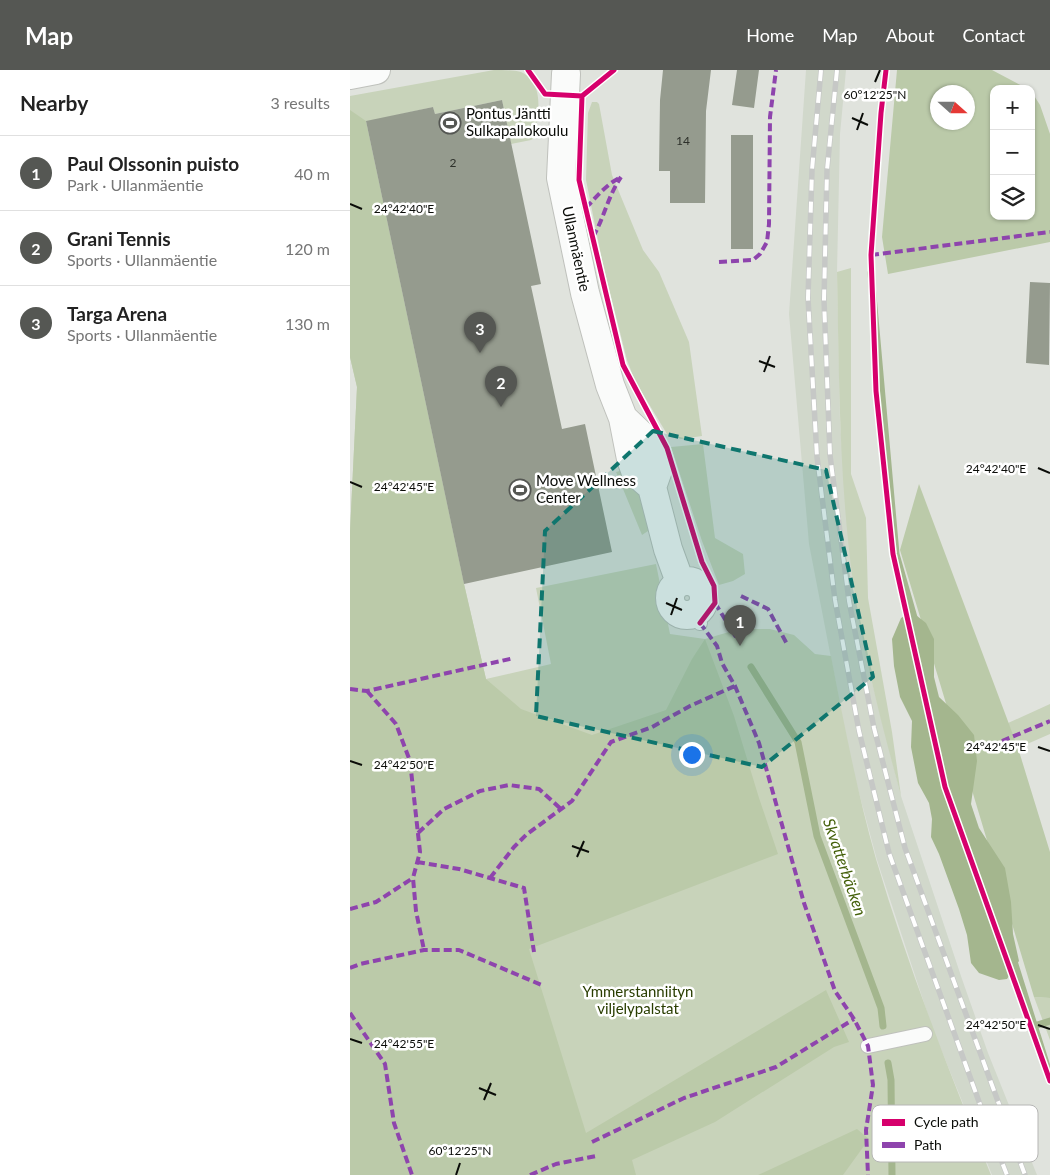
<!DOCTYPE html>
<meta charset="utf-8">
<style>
body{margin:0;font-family:Lato,sans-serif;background:#f2f2f2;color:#222}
.controls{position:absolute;right:15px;top:15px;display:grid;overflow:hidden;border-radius:10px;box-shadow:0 1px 4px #0004}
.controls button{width:45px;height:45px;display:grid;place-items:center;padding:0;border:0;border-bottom:1px solid #e0e0e0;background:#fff;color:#222;font:25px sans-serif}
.compass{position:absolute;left:580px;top:15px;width:45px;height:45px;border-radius:50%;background:#fff;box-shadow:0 1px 4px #0004;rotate:111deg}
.you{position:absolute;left:341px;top:684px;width:18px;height:18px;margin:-12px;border:4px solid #fff;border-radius:50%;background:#1a73e8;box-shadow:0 0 0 8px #1a73e833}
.badge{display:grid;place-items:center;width:32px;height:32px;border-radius:50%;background:#555753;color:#fff;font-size:16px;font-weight:700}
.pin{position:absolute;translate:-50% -41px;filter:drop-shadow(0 1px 2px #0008)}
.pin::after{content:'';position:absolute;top:26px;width:18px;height:15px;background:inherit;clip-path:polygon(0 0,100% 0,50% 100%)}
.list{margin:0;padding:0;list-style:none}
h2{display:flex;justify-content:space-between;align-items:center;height:65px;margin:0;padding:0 20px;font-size:21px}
h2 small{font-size:16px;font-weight:400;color:#767676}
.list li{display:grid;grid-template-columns:32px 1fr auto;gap:15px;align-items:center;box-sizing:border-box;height:75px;padding:0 20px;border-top:1px solid #e0e0e0}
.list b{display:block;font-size:19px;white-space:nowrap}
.list p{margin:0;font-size:16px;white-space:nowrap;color:#767676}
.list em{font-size:16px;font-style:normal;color:#767676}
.icon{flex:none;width:28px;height:28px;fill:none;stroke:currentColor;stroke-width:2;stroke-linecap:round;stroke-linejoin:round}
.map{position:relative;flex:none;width:700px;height:1105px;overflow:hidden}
header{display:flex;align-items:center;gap:30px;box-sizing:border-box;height:70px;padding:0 25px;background:#555753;color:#fff}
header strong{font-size:24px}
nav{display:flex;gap:28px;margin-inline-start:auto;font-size:18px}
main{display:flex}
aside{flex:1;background:#fff}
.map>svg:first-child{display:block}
</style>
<header>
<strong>Map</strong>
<nav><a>Home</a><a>Map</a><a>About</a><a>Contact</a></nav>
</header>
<main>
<aside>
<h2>Nearby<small>3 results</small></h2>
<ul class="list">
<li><span class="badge">1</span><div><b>Paul Olssonin puisto</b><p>Park · Ullanmäentie</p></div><em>40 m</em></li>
<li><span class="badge">2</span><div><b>Grani Tennis</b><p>Sports · Ullanmäentie</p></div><em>120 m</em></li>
<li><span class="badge">3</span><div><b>Targa Arena</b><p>Sports · Ullanmäentie</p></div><em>130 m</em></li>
</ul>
</aside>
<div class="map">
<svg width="700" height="1105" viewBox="0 0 700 1105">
<rect width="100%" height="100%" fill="#e0e3dd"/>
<path fill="#d1d8cb" d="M456,0H496L490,64L487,202L490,351L497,447L503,512L521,608L551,726L612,909L638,983L687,1105H642L582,957L527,790L502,697L459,474L439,244Z"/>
<path fill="#c8d3ba" d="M144,0C152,0 163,0 171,2C196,14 188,46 184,68L181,70L161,74L152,30L85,44L83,37L16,52L114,514L136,609L201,594L186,518L306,494L320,564L355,569L389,559H420L444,565L465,584L481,586C494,654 507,721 526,789C558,897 599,1001 641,1105H0V462L7,317L0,287V26Z
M242,32H247L249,34L262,105L293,180L309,202L339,272L352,366L331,369L317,364L285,311L277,290L253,195L236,110L238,43Z
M501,198V404L516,448L518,528L542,662L551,726C532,655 513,584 503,512C489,410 489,305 487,202Z
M353,374L365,468L393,484L395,504L383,511L369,515L352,471L321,377Z
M277,399L289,412L304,457L292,465L266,402Z
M700,634V664L668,678L658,653Z
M684,927L700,928V970Z"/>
<path fill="#bbcaa9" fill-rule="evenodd" d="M547,0H642L678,19H644V146H681V21L690,35L700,64V172L538,204L532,167ZM618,22V52H588V22Z
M0,40L16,51L114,514L136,609L171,639L242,665L316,640L342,589L355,569L384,646L409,728L428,784L179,879L236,1063L476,920L499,972L484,977L365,1052L282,1090L286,1105H0V462L7,317L0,287Z
M569,414L668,678L700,782V928L684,927L550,480Z
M507,1059L519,1069L493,1105H408Z"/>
<path fill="#a4b68e" d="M562,542L576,553L584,569V607L589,627L608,645L624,665L627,691L621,734L629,758L655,798L661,832L663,864L669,891L657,909L649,910L629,903L621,893L617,865L609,839L589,784L581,767L582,749L579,733L568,713L561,677L562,651L550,627L544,596L542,569L551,548Z"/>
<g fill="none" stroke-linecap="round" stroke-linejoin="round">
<path stroke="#a4b68e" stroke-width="7" d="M521,203L546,484L565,551
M401,597L448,672L467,766L531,938L533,956
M663,888L700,1006
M684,956L700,951
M538,993L541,1010L542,1105"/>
</g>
<path fill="#959b8e" d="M313,0H361L356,41L355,133H320V101H309L310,30Z
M387,0H409L404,38L382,35Z
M152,30L191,214L181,216L212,359L235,354L262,482L114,514L16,51L83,37L85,44Z
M381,65H403V179H381Z
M680,212L700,213L699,295L676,293Z"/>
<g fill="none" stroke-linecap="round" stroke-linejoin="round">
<g stroke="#bfc1bc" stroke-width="16">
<path id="lane" d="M342,544L350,553
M518,976L575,964"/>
</g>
<g stroke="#bfc1bc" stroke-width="30">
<path id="street" d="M0,5L26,0"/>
</g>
<g stroke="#bfc1bc" stroke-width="30">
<path id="secondary" d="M216,4L211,108L235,223L260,315L273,348L281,389L286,403L302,417
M273,348L294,368L303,383L308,400L302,417L318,479L330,512
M320 528a17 17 0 1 1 34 0a17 17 0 1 1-34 0Z"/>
</g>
<use href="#lane" stroke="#fafbfa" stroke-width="14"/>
<use href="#street" stroke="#fafbfa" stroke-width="28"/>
<use href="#secondary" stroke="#fafbfa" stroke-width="28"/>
<g stroke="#c6c8c6" stroke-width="5.5">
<path id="rail" d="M471,0L462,100L458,228L467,387L485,530L509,661L539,783L636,1051L657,1105
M487,0L477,100L474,230L480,385L499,531L524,658L555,778L675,1105"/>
</g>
<use href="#rail" stroke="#fff" stroke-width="4" stroke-dasharray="11" stroke-linecap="butt"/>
<path stroke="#8e44ad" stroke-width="4" stroke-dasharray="8 4" stroke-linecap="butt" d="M236,138C246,127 256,115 269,108
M243,167C254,148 258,126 271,107
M521,185L700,162
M369,192L403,190L410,184L417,172L419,154L420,47L426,0
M391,526L418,539L437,574
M365,533L386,567
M350,553L367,576L372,593L385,616L409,673L454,833L485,921L504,949L518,976L523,1015L516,1060L518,1105
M0,619L17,621L164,588
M17,621L46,654L60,691L70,782L63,808L66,841L74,880
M652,671L700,651
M68,763L94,739L130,721L159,715L189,719L211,739
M67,792L109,799L174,818L184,882
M140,808L164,777L176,765L222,731L261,672L302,657L340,636L385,616
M0,839L26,832L63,808
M0,898L10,894L74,880H109L194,916
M0,943L35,994L44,1053L62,1105
M242,1072L334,1028L426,997L504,949
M180,1105L206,1094L246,1086"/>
<g stroke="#fff" stroke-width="8">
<path id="cycleway" d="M178,0L195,24L232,26L264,0
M536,0L531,43L521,185L526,321L543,484L595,717L700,1011
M232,26L229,110L273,295L317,378L352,492L364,516L365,533L350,553"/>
</g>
<use href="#cycleway" stroke="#d6006c" stroke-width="5"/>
</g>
<path fill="#0f766e" fill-opacity="0.2" stroke="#0f766e" stroke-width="4" stroke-dasharray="10 6" stroke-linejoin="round" d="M303,361L476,400L523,607L412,697L186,646L195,461Z"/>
<path fill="none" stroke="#0a0c08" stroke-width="2" d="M525,12L530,0M502,48L518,55M507,60L513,43M0,134L12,139M409,291L425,297M414,302L420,286M688,398L700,403M0,412L12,417M316,533L332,540M321,545L327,528M688,677L700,681M0,691L12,695M222,776L239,782M227,787L234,771M688,955L700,959M0,969L12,973M129,1018L146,1025M134,1030L141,1013M106,1105L110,1093"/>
<defs>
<g id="stadium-ring" transform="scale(1.125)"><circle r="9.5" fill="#fff" stroke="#555753" stroke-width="1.5"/><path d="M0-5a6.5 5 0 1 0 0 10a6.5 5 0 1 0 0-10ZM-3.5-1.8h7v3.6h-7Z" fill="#555753"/></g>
</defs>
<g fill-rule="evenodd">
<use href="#stadium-ring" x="100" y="53"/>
<use href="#stadium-ring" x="170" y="420"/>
</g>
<g text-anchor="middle" stroke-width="5" stroke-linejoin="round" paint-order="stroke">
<g font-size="12" fill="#2d302a">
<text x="333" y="75">14</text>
<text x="103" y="97">2</text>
</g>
<g font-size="15" fill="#0a0c08" stroke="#fff" text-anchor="start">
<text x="116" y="49">Pontus Jäntti<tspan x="116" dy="17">Sulkapallokoulu</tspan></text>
<text x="186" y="416">Move Wellness<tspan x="186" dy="17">Center</tspan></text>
</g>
<g font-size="15" fill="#0a0c08" stroke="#fff">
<text transform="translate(226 179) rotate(78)" y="5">Ullanmäentie</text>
</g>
<g font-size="15" fill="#293d00" stroke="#fff">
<text x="288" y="927">Ymmerstanniityn<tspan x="288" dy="17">viljelypalstat</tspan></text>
</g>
<g font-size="16" font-style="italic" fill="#44600a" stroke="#fff">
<text transform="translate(495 797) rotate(71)" y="6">Skvatterbäcken</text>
</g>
</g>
<rect x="522" y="1035" width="166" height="57" rx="8" fill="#fff" stroke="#b6b6b5" stroke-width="1"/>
<rect x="532" y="1049" width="23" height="7" fill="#d6006c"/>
<rect x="532" y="1072" width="23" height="6" fill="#8e44ad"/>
<g font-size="14" fill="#0a0c08">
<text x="564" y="1057">Cycle path</text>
<text x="564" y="1080">Path</text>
</g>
<g font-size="12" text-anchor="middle" fill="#0a0c08" stroke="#fff" stroke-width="5" stroke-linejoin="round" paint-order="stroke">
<text x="525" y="29">60°12'25"N</text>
<text x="54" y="143">24°42'40"E</text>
<text x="646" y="403">24°42'40"E</text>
<text x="54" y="421">24°42'45"E</text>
<text x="646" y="681">24°42'45"E</text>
<text x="54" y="699">24°42'50"E</text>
<text x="646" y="959">24°42'50"E</text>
<text x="54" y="978">24°42'55"E</text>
<text x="110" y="1085">60°12'25"N</text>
</g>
</svg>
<div class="controls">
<button>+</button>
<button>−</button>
<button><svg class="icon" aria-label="layers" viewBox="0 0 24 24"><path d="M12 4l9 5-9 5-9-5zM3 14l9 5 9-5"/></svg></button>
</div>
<svg class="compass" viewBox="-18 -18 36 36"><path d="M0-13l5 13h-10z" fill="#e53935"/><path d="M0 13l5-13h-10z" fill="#767676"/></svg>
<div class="you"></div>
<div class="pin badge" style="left:390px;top:576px">1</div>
<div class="pin badge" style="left:151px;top:337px">2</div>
<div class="pin badge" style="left:130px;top:283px">3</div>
</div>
</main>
